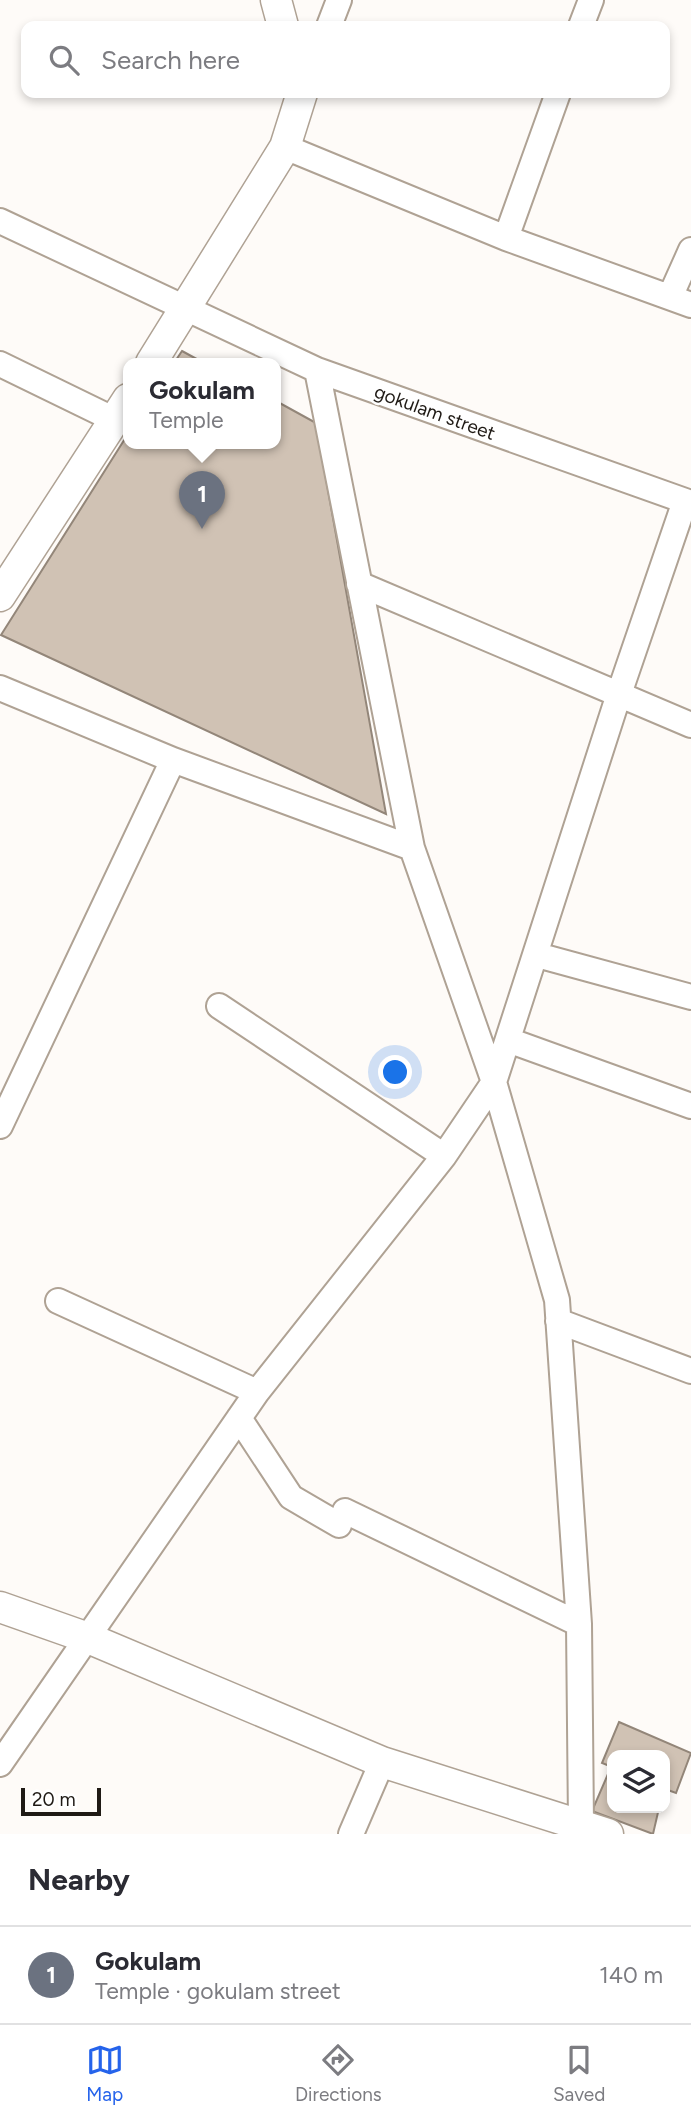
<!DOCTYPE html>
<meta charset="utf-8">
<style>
body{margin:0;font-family:Figtree,sans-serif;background:#f2f2f3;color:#2b2b33}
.controls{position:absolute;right:21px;bottom:21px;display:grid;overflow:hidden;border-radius:14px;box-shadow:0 4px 10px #0003}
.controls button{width:63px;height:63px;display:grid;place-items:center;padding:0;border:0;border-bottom:2px solid #e1e1e2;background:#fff;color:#2b2b33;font:35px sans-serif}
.scale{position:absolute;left:21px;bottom:18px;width:80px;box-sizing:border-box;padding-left:7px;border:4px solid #1f1a15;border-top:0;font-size:19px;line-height:24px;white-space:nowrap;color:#1f1a15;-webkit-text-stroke:5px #fff;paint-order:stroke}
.you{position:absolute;left:396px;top:1073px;width:24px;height:24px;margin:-18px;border:5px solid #fff;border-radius:50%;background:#1a73e8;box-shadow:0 0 0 10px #1a73e833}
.badge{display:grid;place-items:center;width:46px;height:46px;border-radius:50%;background:#2563eb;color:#fff;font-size:23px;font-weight:700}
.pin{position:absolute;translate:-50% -58px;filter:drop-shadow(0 2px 4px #0008)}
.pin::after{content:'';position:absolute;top:37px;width:24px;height:21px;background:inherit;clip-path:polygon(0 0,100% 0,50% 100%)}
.popup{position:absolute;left:123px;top:358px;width:158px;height:91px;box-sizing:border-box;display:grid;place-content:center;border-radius:14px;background:#fff;filter:drop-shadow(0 2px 5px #0005);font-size:23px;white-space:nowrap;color:#7c7c81}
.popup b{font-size:26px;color:#2b2b33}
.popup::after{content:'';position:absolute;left:50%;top:100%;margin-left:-14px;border:14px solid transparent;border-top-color:#fff}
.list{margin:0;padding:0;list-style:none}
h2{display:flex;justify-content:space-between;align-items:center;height:91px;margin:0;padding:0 28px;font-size:30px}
h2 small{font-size:23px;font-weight:400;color:#7c7c81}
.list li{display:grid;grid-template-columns:46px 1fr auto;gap:21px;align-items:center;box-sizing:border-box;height:98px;padding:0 28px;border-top:2px solid #e1e1e2}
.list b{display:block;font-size:26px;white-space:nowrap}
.list p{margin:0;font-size:23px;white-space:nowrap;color:#7c7c81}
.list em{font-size:23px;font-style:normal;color:#7c7c81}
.icon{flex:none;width:38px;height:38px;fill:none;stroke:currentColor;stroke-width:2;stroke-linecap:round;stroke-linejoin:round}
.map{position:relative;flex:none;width:691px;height:1834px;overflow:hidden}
.search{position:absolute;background:#fff;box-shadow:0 4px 10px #0003;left:21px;right:21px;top:21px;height:77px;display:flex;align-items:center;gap:18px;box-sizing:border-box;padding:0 24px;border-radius:14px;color:#7c7c81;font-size:26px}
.sheet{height:189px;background:#fff}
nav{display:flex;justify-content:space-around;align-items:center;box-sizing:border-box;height:98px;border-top:2px solid #e1e1e2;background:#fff;font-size:19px;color:#7c7c81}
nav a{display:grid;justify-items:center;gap:4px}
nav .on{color:#2563eb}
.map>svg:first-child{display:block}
</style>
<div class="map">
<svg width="691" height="1834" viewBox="0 0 691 1834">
<rect width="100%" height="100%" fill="#fefbf8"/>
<path fill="#d0c2b4" stroke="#938679" stroke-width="2" d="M182,351L204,363H174Z
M276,401L316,423L386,814L1,635L128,434V443H276Z
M619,1722L691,1753L676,1793L665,1789V1755H612V1767L602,1763Z
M608,1774L612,1775V1808H659L653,1834L592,1811Z"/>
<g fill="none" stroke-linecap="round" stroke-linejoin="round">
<g stroke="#afa294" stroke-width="28">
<path id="minor" d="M329,26L339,0
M581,26L591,0
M285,147L506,238L691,305
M0,221L317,370L691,503
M506,238L558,93
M670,297L691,250
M0,364L115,420
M317,370L412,848L494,1082L557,1300L579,1624L581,1824
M359,584L691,725
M0,688L173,760
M537,955L691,997
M219,1006L444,1156
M508,1040L691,1106
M0,1126L173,760L412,848
M58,1301L257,1392
M558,1321L691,1371
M239,1418L291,1497L339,1525
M345,1511L579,1624
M0,1764L257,1392L444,1156L494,1082L619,694L685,501
M351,1834L382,1762"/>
</g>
<g stroke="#afa294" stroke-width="33">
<path id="tertiary" d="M276,0L283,26
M151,363L285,147L302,93
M0,596L128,399
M0,1607L88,1638L382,1762L608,1834"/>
</g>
<use href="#minor" stroke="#fff" stroke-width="24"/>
<use href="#tertiary" stroke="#fff" stroke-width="30"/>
</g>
<g text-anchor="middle" stroke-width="5" stroke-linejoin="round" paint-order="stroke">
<g font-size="19" fill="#1f1a15" stroke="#fff">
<text transform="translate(435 412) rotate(20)" y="7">gokulam street</text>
</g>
</g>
</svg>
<div class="controls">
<button><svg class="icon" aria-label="layers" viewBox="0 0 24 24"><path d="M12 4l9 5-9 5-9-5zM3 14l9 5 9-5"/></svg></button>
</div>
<div class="scale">20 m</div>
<div class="you"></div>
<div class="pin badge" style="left:202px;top:529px;background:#6b7280">1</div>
<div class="popup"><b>Gokulam</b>Temple</div>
<div class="search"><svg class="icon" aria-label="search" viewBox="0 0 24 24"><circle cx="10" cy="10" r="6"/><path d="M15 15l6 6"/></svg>Search here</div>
</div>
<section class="sheet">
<h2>Nearby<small></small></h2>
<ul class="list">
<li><span class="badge" style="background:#6b7280">1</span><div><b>Gokulam</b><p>Temple · gokulam street</p></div><em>140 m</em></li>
</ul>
</section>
<nav>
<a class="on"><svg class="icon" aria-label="map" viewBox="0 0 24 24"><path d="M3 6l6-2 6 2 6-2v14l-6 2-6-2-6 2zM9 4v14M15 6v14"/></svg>Map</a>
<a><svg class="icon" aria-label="directions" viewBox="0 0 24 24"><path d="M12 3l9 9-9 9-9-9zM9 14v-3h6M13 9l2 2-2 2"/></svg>Directions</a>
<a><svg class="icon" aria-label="saved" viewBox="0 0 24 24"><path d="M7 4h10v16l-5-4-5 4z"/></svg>Saved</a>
</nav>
